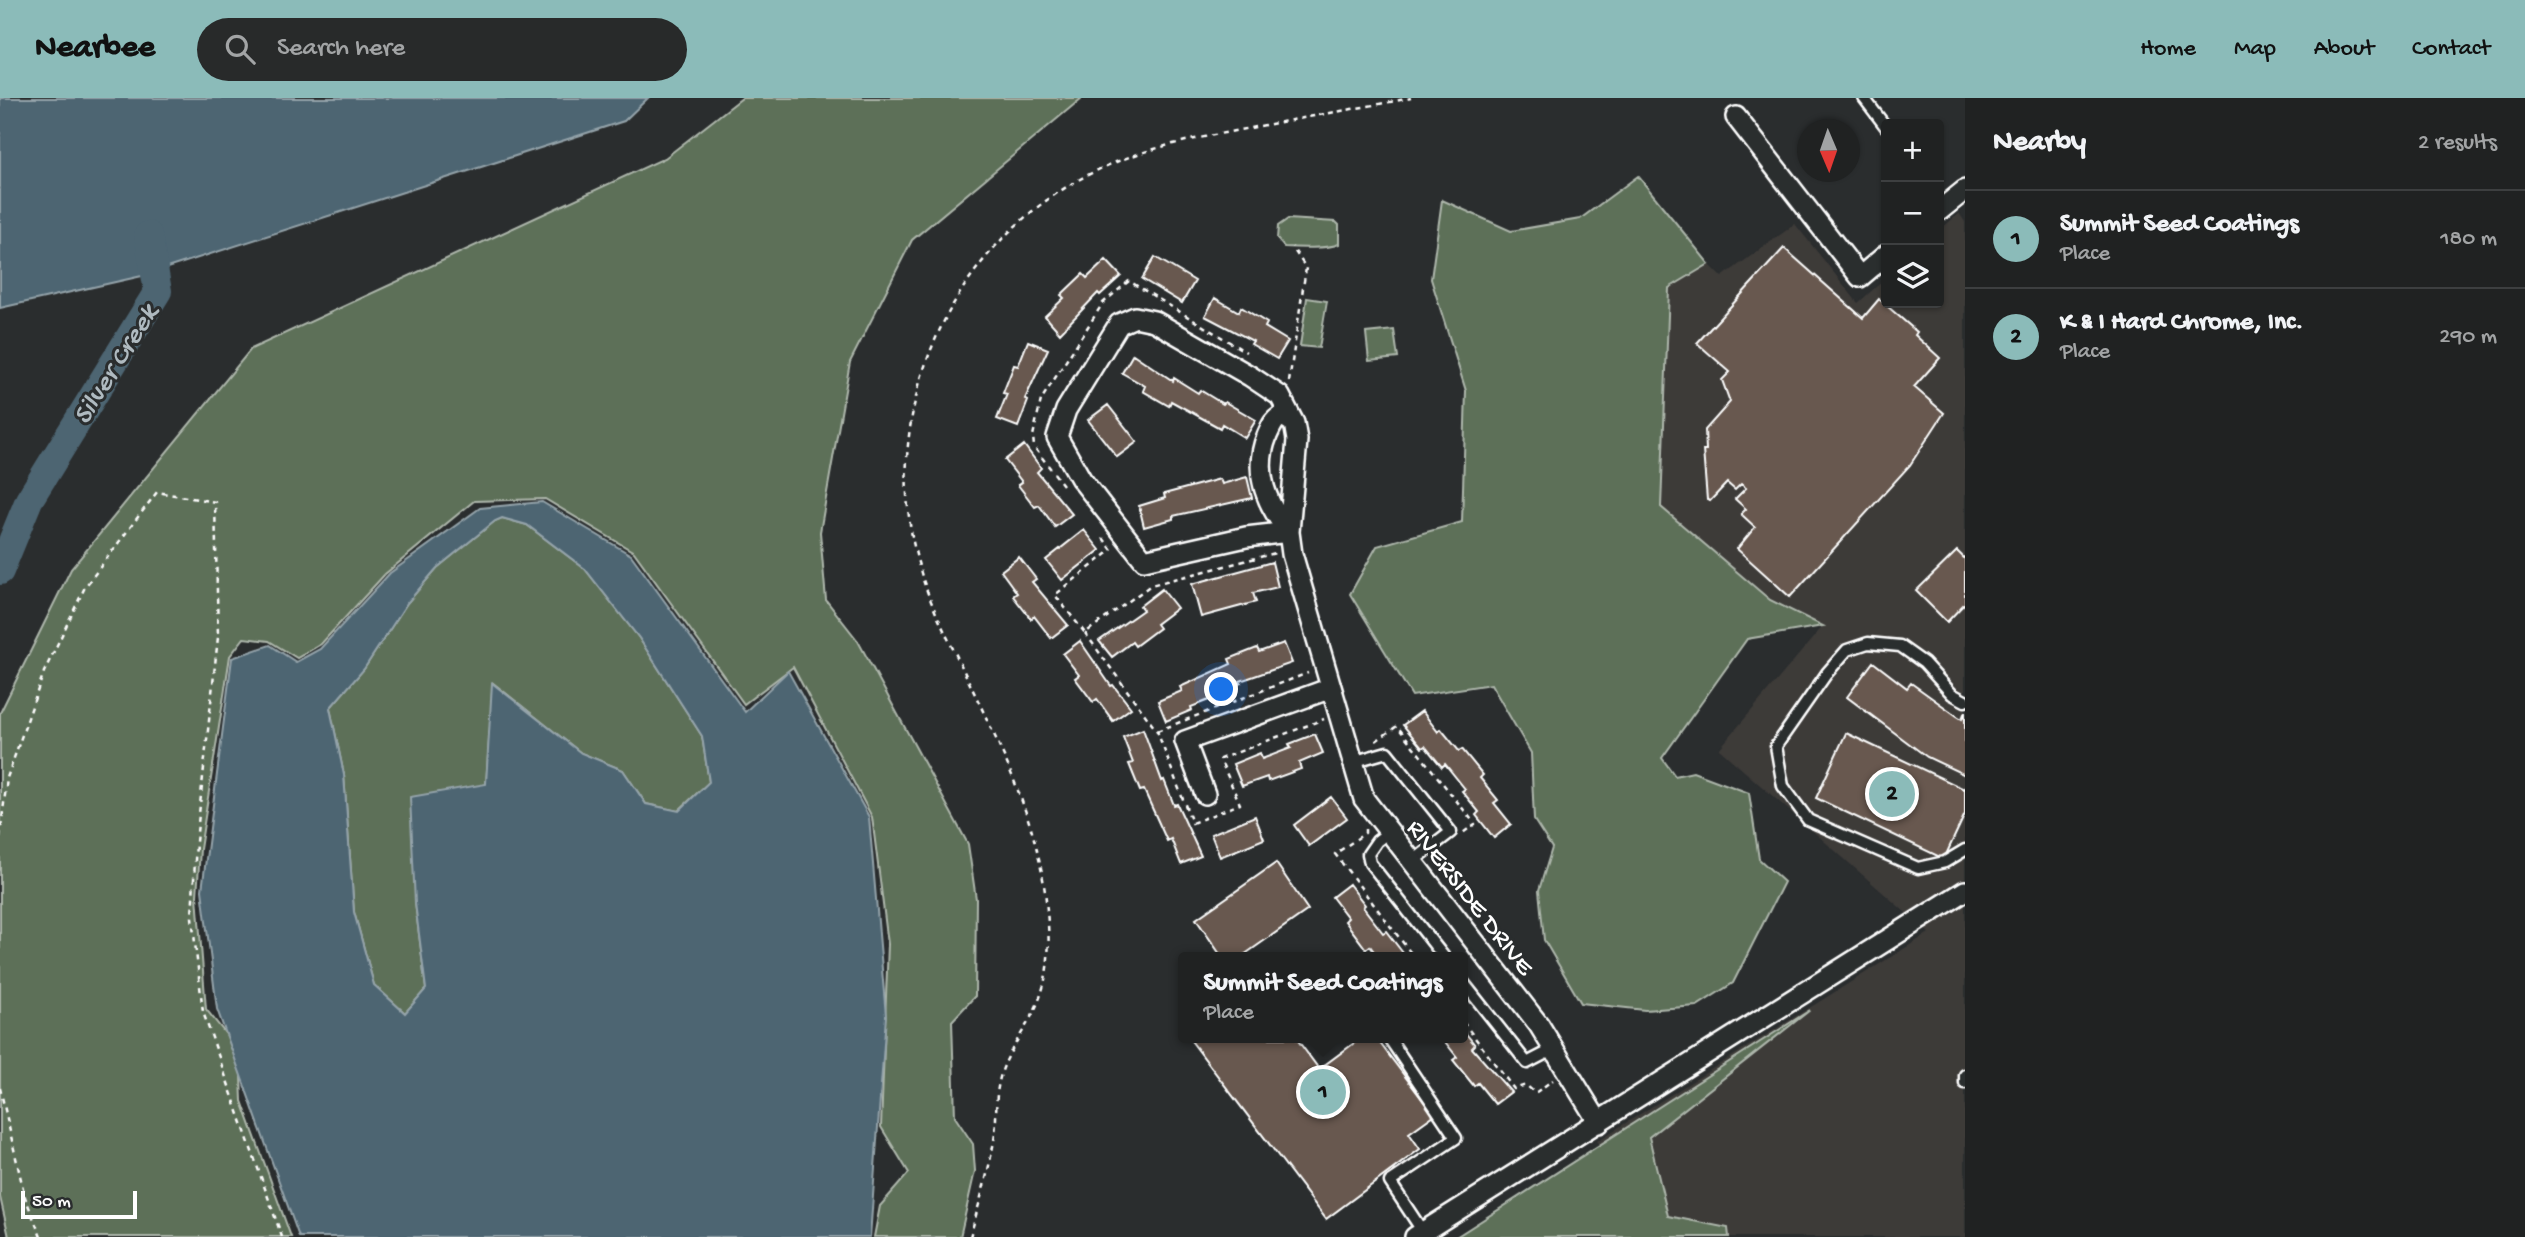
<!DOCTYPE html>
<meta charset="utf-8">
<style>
body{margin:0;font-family:"Gochi Hand",sans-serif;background:#282a2a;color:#f1f3f6}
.controls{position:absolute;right:21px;top:21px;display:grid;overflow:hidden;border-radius:7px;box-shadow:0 2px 5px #0004}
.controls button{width:63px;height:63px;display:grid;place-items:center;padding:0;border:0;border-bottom:2px solid #3d3f40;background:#202222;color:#f1f3f6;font:35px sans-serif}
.compass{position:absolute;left:1797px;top:21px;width:63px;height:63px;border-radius:50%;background:#202222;box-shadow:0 2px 5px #0004;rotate:178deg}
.scale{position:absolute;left:21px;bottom:18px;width:116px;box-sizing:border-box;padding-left:7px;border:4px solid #fff;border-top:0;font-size:19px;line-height:24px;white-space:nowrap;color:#fff;-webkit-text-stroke:5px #2a2d2e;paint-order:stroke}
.you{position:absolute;left:1222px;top:592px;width:24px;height:24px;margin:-18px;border:5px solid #fff;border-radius:50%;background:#1a73e8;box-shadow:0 0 0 10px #1a73e833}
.badge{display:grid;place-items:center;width:46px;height:46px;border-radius:50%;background:#8bbbb9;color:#111;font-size:23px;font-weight:700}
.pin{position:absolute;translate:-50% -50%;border:4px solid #fff;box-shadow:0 2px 7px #0006}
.popup{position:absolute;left:1178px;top:854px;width:290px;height:91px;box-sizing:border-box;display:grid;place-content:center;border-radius:7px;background:#202222;filter:drop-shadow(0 2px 5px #0005);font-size:23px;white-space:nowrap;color:#a2a4a5}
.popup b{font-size:26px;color:#f1f3f6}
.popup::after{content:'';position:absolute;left:50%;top:100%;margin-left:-14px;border:14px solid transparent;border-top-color:#202222}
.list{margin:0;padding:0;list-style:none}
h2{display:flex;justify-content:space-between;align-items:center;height:91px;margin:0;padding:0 28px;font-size:30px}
h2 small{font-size:23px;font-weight:400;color:#a2a4a5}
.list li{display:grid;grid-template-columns:46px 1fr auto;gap:21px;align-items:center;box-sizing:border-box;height:98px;padding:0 28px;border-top:2px solid #3d3f40}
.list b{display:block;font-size:26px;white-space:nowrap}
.list p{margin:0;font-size:23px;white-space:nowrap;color:#a2a4a5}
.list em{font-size:23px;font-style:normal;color:#a2a4a5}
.icon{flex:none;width:38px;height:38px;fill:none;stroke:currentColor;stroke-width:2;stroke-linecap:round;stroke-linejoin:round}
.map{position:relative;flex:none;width:1965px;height:1139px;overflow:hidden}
header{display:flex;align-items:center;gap:42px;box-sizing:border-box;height:98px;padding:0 35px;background:#8bbbb9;color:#111}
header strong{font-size:33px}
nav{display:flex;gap:38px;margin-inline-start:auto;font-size:24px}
.search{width:490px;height:63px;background:#282a2a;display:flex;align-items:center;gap:18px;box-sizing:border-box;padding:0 24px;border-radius:38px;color:#a2a4a5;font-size:26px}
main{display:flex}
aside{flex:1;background:#202222}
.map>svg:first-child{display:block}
</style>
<header>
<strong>Nearbee</strong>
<div class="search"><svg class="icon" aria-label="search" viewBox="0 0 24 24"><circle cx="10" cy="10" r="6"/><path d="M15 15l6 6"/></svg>Search here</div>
<nav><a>Home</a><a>Map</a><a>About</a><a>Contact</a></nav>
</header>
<main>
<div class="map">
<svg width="1965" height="1139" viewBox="0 0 1965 1139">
<rect width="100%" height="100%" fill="#2a2d2e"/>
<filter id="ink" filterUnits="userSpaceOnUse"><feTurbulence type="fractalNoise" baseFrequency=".0143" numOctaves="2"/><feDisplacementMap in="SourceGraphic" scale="14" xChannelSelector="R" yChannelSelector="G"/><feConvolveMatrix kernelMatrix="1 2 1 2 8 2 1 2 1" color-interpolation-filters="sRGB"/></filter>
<g filter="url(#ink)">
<path fill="#3d3a38" d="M1959,115L1965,124V1139H1679L1597,1043L1929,835L1719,651L1823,528L1770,502L1661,409L1669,190L1709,166L1722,179L1795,126L1858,205L1886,180V205H1939V133Z"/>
<path fill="#5d6f59" stroke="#aeb7ac" stroke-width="2" d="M742,0H1082L912,142L850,264L820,434L826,502L858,543L968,746L976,801L975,898L952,923L955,1019L973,1046L975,1073L960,1139H874L880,1108L909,1075L881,1029L888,846L872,719L793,569L744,606L634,454L545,401L474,403L385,476L321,546L297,560L269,543L244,540L230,558L200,751L197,798L206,911L240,954L242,1003L291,1139H9L0,1099V615L71,471L251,251L665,60Z
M1638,78L1709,166L1669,190L1661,409L1770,502L1823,528L1747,541L1662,660L1675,678L1693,674L1749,695L1759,761L1784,784L1733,885L1697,908L1645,912L1581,905L1544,842L1539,792L1552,750L1534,722L1531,655L1491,586L1412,598L1350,496L1377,448L1462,424L1466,293L1431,181L1442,102L1511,133L1580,121Z
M1288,121L1336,124L1339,127V146C1328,151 1297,150 1284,149L1277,141L1278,128Z
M1307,200L1327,203L1319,250L1300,248Z
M1394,232L1398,260L1369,263L1366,235Z
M502,420L527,427L585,471L639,540L702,638L709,684L678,713L646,706L623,672L581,655L493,585L486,686L415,805L426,891L405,915L374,887L354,814L344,677L330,610L364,571L407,505L437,470L495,423Z
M1810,912L1649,1039L1668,1118L1728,1130L1729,1139H1456Z"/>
<path fill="#4d6572" stroke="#94a3aa" stroke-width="2" fill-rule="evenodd" d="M0,0H648L624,23L142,178L0,210Z
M542,404L631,457L745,614L788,573L869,719L886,918L870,1139H299L217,911L202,792L232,560L270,547L296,564L320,551L390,475L480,410ZM502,420L527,427L585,471L639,540L702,638L709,684L679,713L646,706L623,672L581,655L492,585L486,686L410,699L415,805L426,891L405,915L374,887L354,814L344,677L330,610L364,571L407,505L437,470L495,423Z"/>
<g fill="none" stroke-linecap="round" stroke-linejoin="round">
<path stroke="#4d6572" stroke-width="28" d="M0,473L29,402L158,193L148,137"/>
</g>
<path fill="#68594f" stroke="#fff" stroke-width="2" d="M1784,150L1863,220L1879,201L1917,234L1915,237L1940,260L1914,289L1944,315L1910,367L1790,499L1737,451L1755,429L1741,416L1746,411L1735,401L1746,390L1741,386L1735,392L1727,385L1710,403L1707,402L1703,352H1706L1705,332L1730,304L1722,282L1730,274L1697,245Z
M1155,159L1195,183L1182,205L1142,181Z
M1106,162L1121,178L1100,197L1098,195L1060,235L1045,218L1064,200L1061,197L1083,176L1087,180Z
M1215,200L1239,214L1241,209L1267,225L1265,229L1288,243L1277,261L1251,246L1253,243L1205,218Z
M1028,243L1048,251L1025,301L1028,303L1018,329L997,321L1007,296L1003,295L1014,267L1018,268Z
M1133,256L1173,283L1174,280L1198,295L1200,292L1223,306L1225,304L1256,322L1245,340L1222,326L1220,330L1171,303L1169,308L1143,293L1145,288L1122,275Z
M1108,307L1137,344L1117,359L1088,322Z
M1024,347L1041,370L1037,374L1072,416L1055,429L1039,407L1035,409L1018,387L1022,384L1005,362Z
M1247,379L1252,400L1173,418V421L1144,429L1139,408L1165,400L1164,396L1220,381L1222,386Z
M1084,432L1100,452L1062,482L1046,462Z
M1957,453L1965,461V505L1947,524L1916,493Z
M1019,459L1036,481L1032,484L1068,527L1051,540L1034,518L1031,521L1013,498L1017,495L1001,473Z
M1272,464L1278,489L1253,495L1256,504L1201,519L1192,486Z
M1162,491L1177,510L1156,526L1159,530L1135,548L1132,544L1112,559L1099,543L1143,512L1140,508Z
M1080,543L1111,588L1113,587L1131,610L1113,623L1097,601L1093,604L1075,580L1079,577L1063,556Z
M1284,545L1292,565L1240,583L1241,585L1216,596L1217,599L1191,609L1192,612L1166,623L1158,603L1182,593L1180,589L1231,566L1229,561L1257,550L1259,554Z
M1873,564L1907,590L1911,585L1957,618L1962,621L1965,613V677L1927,659L1847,599Z
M1422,613L1438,634L1441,631L1459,653L1462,651L1483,677L1480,680L1498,702L1494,705L1511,726L1494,740L1476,717L1479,714L1462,693L1465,691L1445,666L1442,669L1425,648L1422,650L1403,627Z
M1143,631L1162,683L1164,682L1174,707L1177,706L1201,758L1181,766L1171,741L1167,743L1144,692L1140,693L1129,666L1133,665L1123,639Z
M1846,635L1964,691L1965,689V716L1944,761L1816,700Z
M1315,636L1323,655L1299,665L1301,671L1268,683L1267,679L1242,688L1233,666L1260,655L1262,661L1291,650L1289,646Z
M1331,699L1347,720L1309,748L1294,727Z
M1255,718L1264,741L1220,759L1211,736Z
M1276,765L1308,812L1241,859H1222L1196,821Z
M1349,786L1365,807L1363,809L1383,835L1386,833L1403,855L1398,859H1378L1370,848L1366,851L1345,823L1348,820L1332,799Z
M1463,932L1475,947L1472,950L1511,994L1495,1006L1478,985L1474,988L1453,962L1457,959L1442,940H1463Z
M1189,940H1296L1319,971L1361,940H1376L1434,1017L1409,1035L1420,1051L1326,1121Z"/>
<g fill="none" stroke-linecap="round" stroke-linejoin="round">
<g stroke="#fff" stroke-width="15">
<path id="lane" d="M1864,0L1886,29
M1965,603L1952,596L1924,565L1900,548L1868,545L1847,552L1827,575L1776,648L1783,688L1808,722L1918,770L1945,764L1965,752
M1352,664L1387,654L1451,734L1412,764
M1389,734L1377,743L1368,756L1370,765L1444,859
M1463,884L1527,965L1554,951
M1389,940L1456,1040L1390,1084L1423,1134
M1965,977V985"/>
</g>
<g stroke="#fff" stroke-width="24">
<path id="street" d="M1736,19L1860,179L1886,157
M1939,113L1965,92
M1283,318L1294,325L1297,342L1289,434C1266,406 1253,373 1267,338C1271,329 1274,320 1283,318Z
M1294,325L1280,298L1250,278L1154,223L1135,219L1119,226L1066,312L1057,339L1081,381L1144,462L1246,439L1289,434L1292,456L1364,701L1539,927L1599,1025
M1205,696L1185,643L1331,590
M1415,1139L1965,793"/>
</g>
<path stroke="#fff" stroke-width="2.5" stroke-dasharray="5 5" stroke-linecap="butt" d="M1289,284L1306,170L1292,149
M1063,387L1034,349L1033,338L1041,302L1103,205L1129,183L1246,254
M1103,440L1112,452L1055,497L1085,535L1151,487L1275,455
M1085,535L1157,633L1192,725L1240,706L1220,661L1324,621
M1157,633L1308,575
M1376,643L1397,628L1475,726L1463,735
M1365,731V735L1335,756L1414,859
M0,739L7,680L44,574L85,489L157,394L215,404L218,539L196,744L192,819L203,914L282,1139
M1463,924L1514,991L1526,987L1535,995L1553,982
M0,990L25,1099L41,1139
M970,1139C979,1105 990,1071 995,1036C997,1019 995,1001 999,984C1004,957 1025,934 1036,909C1050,879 1050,845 1047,813C1040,723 998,645 960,565C946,536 930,506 921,475C872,316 951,139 1102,70C1150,48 1204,39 1255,29C1307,19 1359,10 1411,0"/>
<use href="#lane" stroke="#2a2d2e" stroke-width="10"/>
<use href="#street" stroke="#2a2d2e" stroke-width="19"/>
</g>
</g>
<g text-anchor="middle" stroke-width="6" stroke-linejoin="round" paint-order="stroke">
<g font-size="26" fill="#fff" stroke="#2a2d2e">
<text transform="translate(1472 798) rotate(52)" y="9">RIVERSIDE DRIVE</text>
</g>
<g font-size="28" font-style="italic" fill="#afbac0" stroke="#2a2d2e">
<text transform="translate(113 265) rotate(-58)" y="10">Silver Creek</text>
</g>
</g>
</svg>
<div class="controls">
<button>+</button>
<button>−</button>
<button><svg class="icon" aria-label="layers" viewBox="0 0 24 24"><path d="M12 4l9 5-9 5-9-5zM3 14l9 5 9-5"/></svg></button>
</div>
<svg class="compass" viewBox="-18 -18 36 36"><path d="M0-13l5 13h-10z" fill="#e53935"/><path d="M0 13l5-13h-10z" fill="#a2a4a5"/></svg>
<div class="scale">50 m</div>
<div class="you"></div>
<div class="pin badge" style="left:1323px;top:994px">1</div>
<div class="popup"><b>Summit Seed Coatings</b>Place</div>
<div class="pin badge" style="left:1892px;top:696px">2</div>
</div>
<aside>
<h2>Nearby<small>2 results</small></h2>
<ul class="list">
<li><span class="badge">1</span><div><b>Summit Seed Coatings</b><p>Place</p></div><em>180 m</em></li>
<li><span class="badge">2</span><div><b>K &amp; I Hard Chrome, Inc.</b><p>Place</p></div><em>290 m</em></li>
</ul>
</aside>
</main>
